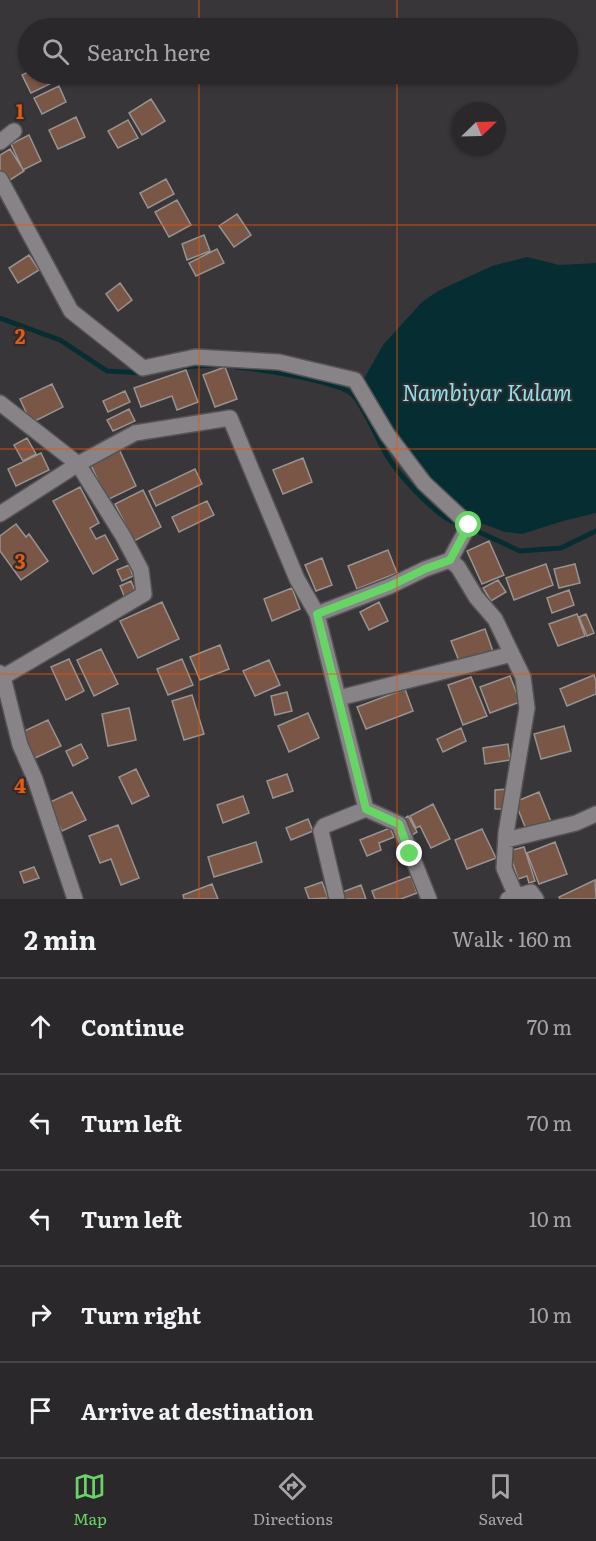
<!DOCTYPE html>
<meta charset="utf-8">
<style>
body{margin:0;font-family:Literata,serif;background:#333033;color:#f1f3f6}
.compass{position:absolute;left:452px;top:102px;width:54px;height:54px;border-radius:50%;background:#2b282b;box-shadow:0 2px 4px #0004;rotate:67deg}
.stop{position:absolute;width:18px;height:18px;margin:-14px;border:4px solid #67d466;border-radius:50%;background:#fff}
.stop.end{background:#67d466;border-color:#fff;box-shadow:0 2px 6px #0008}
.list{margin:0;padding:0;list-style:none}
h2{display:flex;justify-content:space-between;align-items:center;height:78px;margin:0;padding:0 24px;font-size:26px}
h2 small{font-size:20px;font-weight:400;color:#a6a6a9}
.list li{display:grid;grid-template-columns:39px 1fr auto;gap:18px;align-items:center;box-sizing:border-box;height:96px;padding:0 24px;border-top:2px solid #474447}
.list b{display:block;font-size:22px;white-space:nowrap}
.list em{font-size:20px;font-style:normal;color:#a6a6a9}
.icon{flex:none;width:33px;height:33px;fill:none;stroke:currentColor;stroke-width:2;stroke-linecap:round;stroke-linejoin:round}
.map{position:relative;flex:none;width:596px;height:899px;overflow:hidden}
.search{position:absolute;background:#2b282b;box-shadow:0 2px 4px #0004;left:18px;right:18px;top:18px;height:66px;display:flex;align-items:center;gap:15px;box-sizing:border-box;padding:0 21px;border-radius:33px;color:#a6a6a9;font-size:22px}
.sheet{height:558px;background:#2b282b}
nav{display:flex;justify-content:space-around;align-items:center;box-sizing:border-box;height:84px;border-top:2px solid #474447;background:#2b282b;font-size:16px;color:#a6a6a9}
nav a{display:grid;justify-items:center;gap:3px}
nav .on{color:#67d466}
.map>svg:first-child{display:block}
</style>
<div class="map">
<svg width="596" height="899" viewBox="0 0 596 899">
<rect width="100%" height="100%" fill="#393639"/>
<path fill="#062e32" d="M527,257L559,265L596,263V513L563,521L522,534L505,532L467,518L428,492L361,384L383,345L422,302L438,291L492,266Z"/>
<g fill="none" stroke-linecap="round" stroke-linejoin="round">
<path stroke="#062e32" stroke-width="5" d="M0,318L60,340L107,371L144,373
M182,367L212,365
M236,367C259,369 336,381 352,394C363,404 378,440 386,454C397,473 435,515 454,522
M479,532L520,551L561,548L596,531"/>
</g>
<path fill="#7a5647" stroke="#989391" stroke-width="1.5" d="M28,72V74H53L56,81L31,93L22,75Z
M59,86L66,102L42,114L34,98Z
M151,99L165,121L142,135L129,113Z
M76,117L85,137L58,149L49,130Z
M128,120L138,138L118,148L108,131Z
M29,135L41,161L23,170L11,144Z
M10,149L24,171L7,182L0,172V155Z
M166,179L174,194L148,208L140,193Z
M177,200L191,225L169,237L155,212Z
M237,214L251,235L234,247L219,226Z
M204,235L210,251L187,260L182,244Z
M217,249L224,263L196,276L189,263Z
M29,255L39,270L18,283L9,268Z
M120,283L132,300L118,311L106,294Z
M225,367L237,399L215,407L203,375Z
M186,370L198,402L177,410L172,396L141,407L134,388Z
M52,384L63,407L31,423L20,399Z
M125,391L130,402L108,412L103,401Z
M129,409L135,421L113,431L107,420Z
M27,438L36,454L23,461L14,445Z
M119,449L136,486L107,500L90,463Z
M41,453L49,470L16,486L8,469Z
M303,458L312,482L283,494L273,470Z
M195,469L202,484L156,506L149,491Z
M80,487L99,523L90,528L96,539L105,535L118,559L93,574L53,501Z
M143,490L161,527L134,541L115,504Z
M207,501L214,515L179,532L172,517Z
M16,524L26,537L29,534L48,561L21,580L0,551V536Z
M489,541L504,575L482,584L467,551Z
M388,550L397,573L357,589L348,566Z
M322,558L332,585L316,591L305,565Z
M546,564L553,585L514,600L506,578Z
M575,564L580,583L559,588L554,569Z
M129,565L133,576L122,581L117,570Z
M498,580L506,592L491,601L483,588Z
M131,581L136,593L125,598L120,586Z
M292,588L300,609L272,621L264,599Z
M569,590L574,605L552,613L547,598Z
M162,602L179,639L138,658L120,621Z
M379,602L388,621L369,630L360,612Z
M577,614L585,636L558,646L549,624Z
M586,614L594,633L587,636L579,617Z
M485,629L494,654L461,666L451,641Z
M220,645L229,669L200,680L190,657Z
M101,649L118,684L94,696L77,660Z
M69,659L84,691L66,700L51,667Z
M182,659L193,685L168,695L157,669Z
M269,660L280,685L255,696L243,671Z
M594,675L596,681V694L567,706L560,689Z
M510,676L520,702L490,713L480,687Z
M471,677L487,716L463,725L448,685Z
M405,689L413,711L366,729L357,707Z
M287,692L292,711L275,715L271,696Z
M192,695L204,734L184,740L172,701Z
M129,708L136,740L108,746L102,714Z
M308,713L319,738L289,752L278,726Z
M48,720L61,746L33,759L20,733Z
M564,726L571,751L541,759L534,734Z
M461,728L466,741L443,752L437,739Z
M81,744L88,758L73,766L66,751Z
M508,744L510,760L485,764L483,748Z
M136,769L149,796L132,804L119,777Z
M287,774L293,791L273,798L267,781Z
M508,789V809H495V790Z
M72,792L86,820L62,831L48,803Z
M539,792L552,824L528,834L515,802Z
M243,796L249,813L223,823L217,805Z
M433,804L450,839L431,848L420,826L416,828L410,816Z
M408,816L417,832L409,837L400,821Z
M308,819L313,831L291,840L286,828Z
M118,825L139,878L121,885L111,859L100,863L89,836Z
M390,828L394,837L379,843L381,850L367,856L360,840Z
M482,829L496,858L467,869L455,840Z
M256,842L262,862L214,877L208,857Z
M555,842L567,874L539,884L527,853Z
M524,847L535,881L529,883L527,876L518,879L509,851Z
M34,867L39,878L24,883L20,872Z
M411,876L417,893L401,899H375L372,891Z
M595,880L596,899H560L559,897Z
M322,882L328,898L309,899L305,888Z
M212,884L218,899H184L183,895Z
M361,885L366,899H343L340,893Z"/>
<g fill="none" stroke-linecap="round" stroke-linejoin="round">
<g stroke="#565355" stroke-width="18">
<path id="street" d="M0,142L14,131
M0,179L71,311L143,368L195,357L279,362L355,380L387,434L424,483L469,525L450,560
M0,403L78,464L123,536L141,570L144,594L3,677
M0,514L78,464L135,433L230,418L297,579L317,614L390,586L425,569L450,560L458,567L476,597L495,619L523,677L527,708L506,833L504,868L516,896
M317,614L366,809
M0,673L3,677L20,745L35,779L75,899
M339,698L512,654
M506,840L576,823L596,814
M337,899L321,831L324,826L366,809L399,824L429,899
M508,899L531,892L536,899"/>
</g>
<use href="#street" stroke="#878387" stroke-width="15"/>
</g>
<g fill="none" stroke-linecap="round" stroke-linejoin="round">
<path stroke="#67d466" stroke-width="8" d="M410,854L399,824L366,809L317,614L390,586L425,569L450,560L469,525"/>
</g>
<path fill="none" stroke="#e8590c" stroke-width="1.5" stroke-opacity="0.55" d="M199,0V28M397,0V28M199,74V899M397,74V899M0,225H596M0,449H596M0,674H596"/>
<g text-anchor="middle" stroke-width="4.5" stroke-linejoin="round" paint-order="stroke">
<g font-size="22" font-style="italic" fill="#8ce1eb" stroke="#2f2c2f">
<text x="487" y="401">Nambiyar Kulam</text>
</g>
</g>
<g font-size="20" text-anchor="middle" font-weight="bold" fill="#e8590c" stroke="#2f2c2f" stroke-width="4.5" stroke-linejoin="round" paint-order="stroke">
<text x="20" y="119">1</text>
<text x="20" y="344">2</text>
<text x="20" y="569">3</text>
<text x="20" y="793">4</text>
</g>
</svg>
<svg class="compass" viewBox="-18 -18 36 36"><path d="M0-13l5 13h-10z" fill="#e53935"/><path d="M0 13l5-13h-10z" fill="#a6a6a9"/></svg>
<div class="stop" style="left:469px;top:525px"></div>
<div class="stop end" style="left:410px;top:854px"></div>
<div class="search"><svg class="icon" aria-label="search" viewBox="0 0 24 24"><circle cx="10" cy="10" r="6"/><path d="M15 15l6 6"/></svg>Search here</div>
</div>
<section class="sheet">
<h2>2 min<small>Walk · 160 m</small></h2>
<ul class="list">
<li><svg class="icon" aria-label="ahead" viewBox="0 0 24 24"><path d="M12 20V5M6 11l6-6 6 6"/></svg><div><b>Continue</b></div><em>70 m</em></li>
<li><svg class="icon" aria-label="left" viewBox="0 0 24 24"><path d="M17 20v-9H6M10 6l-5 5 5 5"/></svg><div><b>Turn left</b></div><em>70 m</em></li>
<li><svg class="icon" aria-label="left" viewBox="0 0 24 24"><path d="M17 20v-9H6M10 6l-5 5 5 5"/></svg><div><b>Turn left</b></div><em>10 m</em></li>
<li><svg class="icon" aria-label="right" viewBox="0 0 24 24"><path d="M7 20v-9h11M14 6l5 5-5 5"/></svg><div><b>Turn right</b></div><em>10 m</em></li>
<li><svg class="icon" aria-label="arrive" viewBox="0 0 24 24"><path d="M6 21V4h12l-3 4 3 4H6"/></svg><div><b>Arrive at destination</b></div></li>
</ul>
</section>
<nav>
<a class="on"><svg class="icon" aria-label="map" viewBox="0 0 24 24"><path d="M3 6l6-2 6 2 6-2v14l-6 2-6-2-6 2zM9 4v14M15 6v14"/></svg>Map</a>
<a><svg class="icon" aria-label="directions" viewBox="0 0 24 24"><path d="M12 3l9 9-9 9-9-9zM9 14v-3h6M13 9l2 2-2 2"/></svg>Directions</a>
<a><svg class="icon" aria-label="saved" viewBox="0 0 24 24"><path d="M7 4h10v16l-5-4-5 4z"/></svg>Saved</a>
</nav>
